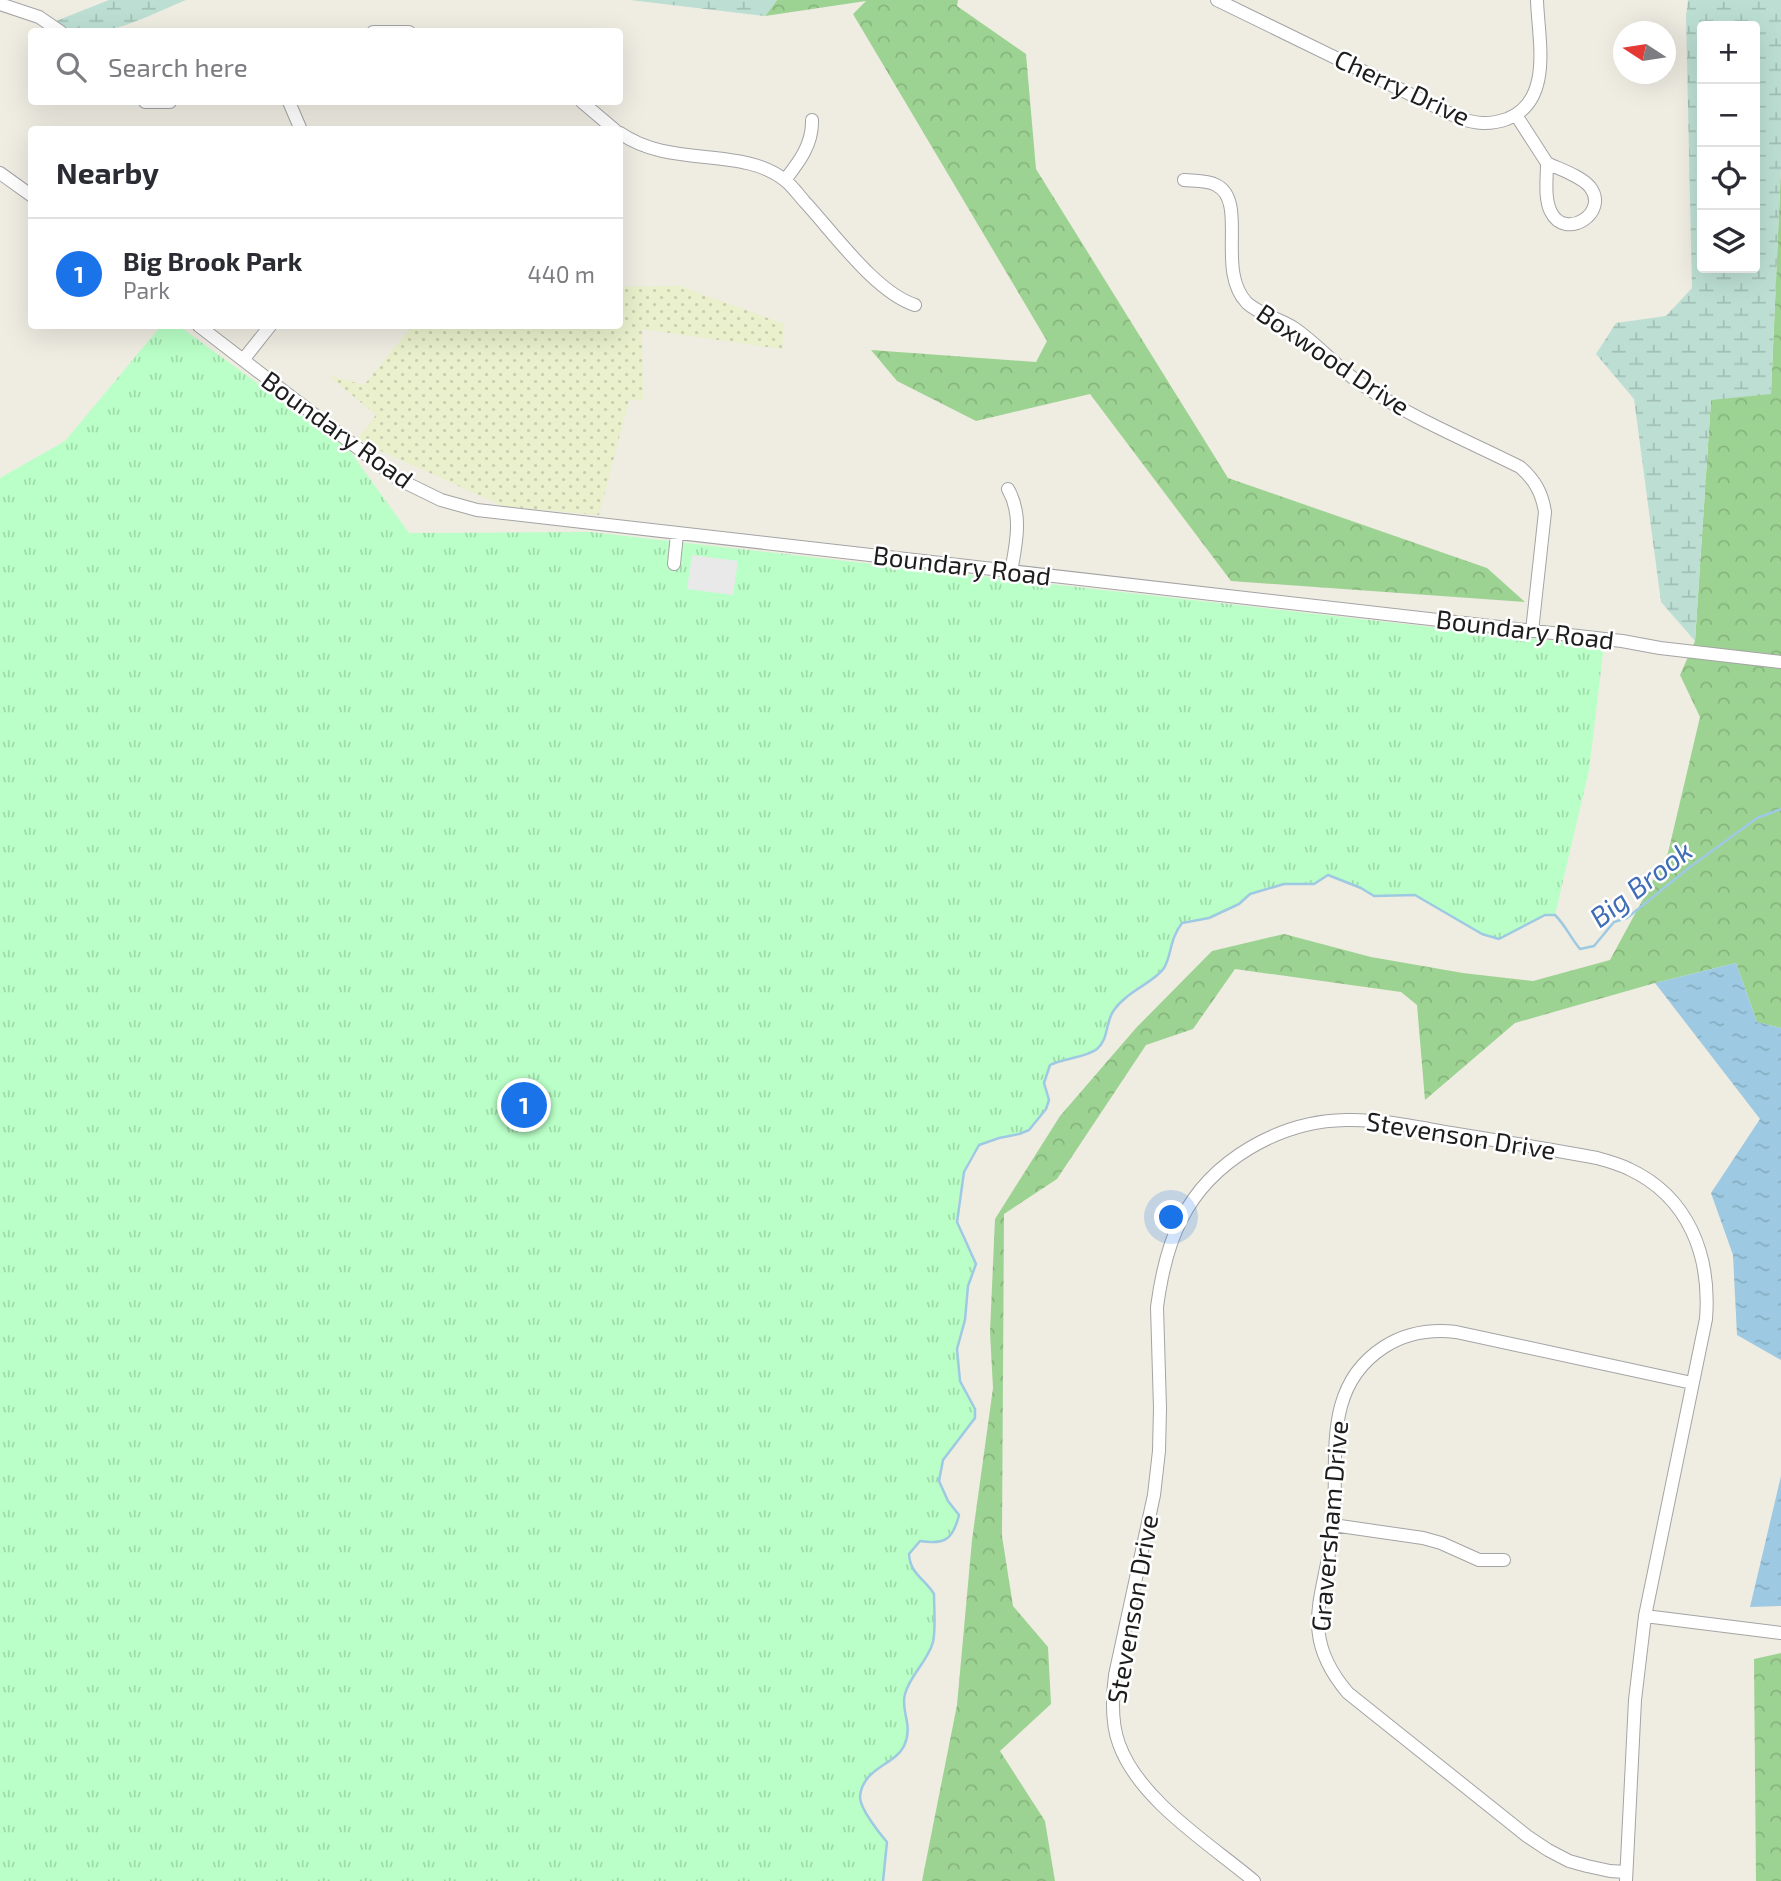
<!DOCTYPE html>
<meta charset="utf-8">
<style>
body{margin:0;font-family:"Exo 2",sans-serif;background:#f7f7f7;color:#2b2b33}
.controls{position:absolute;right:21px;top:21px;display:grid;overflow:hidden;border-radius:7px;box-shadow:0 7px 28px #0002}
.controls button{width:63px;height:63px;display:grid;place-items:center;padding:0;border:0;border-bottom:2px solid #e1e1e2;background:#fff;color:#2b2b33;font:35px sans-serif}
.compass{position:absolute;left:1613px;top:21px;width:63px;height:63px;border-radius:50%;background:#fff;box-shadow:0 7px 28px #0002;rotate:282deg}
.you{position:absolute;left:1172px;top:1218px;width:24px;height:24px;margin:-18px;border:5px solid #fff;border-radius:50%;background:#1a73e8;box-shadow:0 0 0 10px #1a73e833}
.badge{display:grid;place-items:center;width:46px;height:46px;border-radius:50%;background:#1a73e8;color:#fff;font-size:23px;font-weight:700}
.pin{position:absolute;translate:-50% -50%;border:4px solid #fff;box-shadow:0 2px 7px #0006}
.list{margin:0;padding:0;list-style:none}
h2{display:flex;justify-content:space-between;align-items:center;height:91px;margin:0;padding:0 28px;font-size:30px}
h2 small{font-size:23px;font-weight:400;color:#7c7c81}
.list li{display:grid;grid-template-columns:46px 1fr auto;gap:21px;align-items:center;box-sizing:border-box;height:112px;padding:0 28px;border-top:2px solid #e1e1e2}
.list b{display:block;font-size:26px;white-space:nowrap}
.list p{margin:0;font-size:23px;white-space:nowrap;color:#7c7c81}
.list em{font-size:23px;font-style:normal;color:#7c7c81}
.icon{flex:none;width:38px;height:38px;fill:none;stroke:currentColor;stroke-width:2;stroke-linecap:round;stroke-linejoin:round}
.map{position:relative;flex:none;width:1781px;height:1881px;overflow:hidden}
.search{position:absolute;background:#fff;box-shadow:0 7px 28px #0002;left:28px;top:28px;width:595px;height:77px;display:flex;align-items:center;gap:18px;box-sizing:border-box;padding:0 24px;border-radius:7px;color:#7c7c81;font-size:26px}
.panel{position:absolute;background:#fff;box-shadow:0 7px 28px #0002;left:28px;top:126px;width:595px;height:203px;border-radius:7px}
.map>svg:first-child{display:block}
</style>
<div class="map">
<svg width="1781" height="1881" viewBox="0 0 1781 1881">
<defs>
<pattern id="farmland-dots" width="8" height="8" patternUnits="userSpaceOnUse" patternTransform="scale(1.75)"><rect width="8" height="8" fill="#e9f0cb"/><path d="M2 2h.1M6 6h.1" fill="none" stroke="#c7cdae" stroke-width="1.8" stroke-linecap="round"/></pattern>
<pattern id="forest-crowns" width="20" height="18" patternUnits="userSpaceOnUse" patternTransform="scale(1.75)"><rect width="20" height="18" fill="#9dd392"/><path d="M2 6a3 3 0 1 1 6 0M12 15a3 3 0 1 1 6 0" fill="none" stroke="#87b57d"/></pattern>
<pattern id="wetland-marsh" width="20" height="14" patternUnits="userSpaceOnUse" patternTransform="scale(1.75)"><rect width="20" height="14" fill="#bddfd3"/><path d="M1 5h8M5 5V1M11 12h8M15 12V8" fill="none" stroke="#a2bfb5"/></pattern>
<pattern id="park-tufts" width="24" height="20" patternUnits="userSpaceOnUse" patternTransform="scale(1.75)"><rect width="24" height="20" fill="#b9ffc7"/><path d="M3 7l-1-3M5 7V3M7 7l1-3M15 17l-1-3M17 17v-4M19 17l1-3" fill="none" stroke="#9fdaaa"/></pattern>
<pattern id="water-ripples" width="26" height="14" patternUnits="userSpaceOnUse" patternTransform="scale(1.75)"><rect width="26" height="14" fill="#9dcae2"/><path d="M2 4q2-2 4 0t4 0M15 11q2-2 4 0t4 0" fill="none" stroke="#87adc1"/></pattern>
</defs>
<rect width="100%" height="100%" fill="#efece2"/>
<path fill="url(#farmland-dots)" d="M680,286L784,324L782,349L642,329L643,400H629L599,515L503,506L357,440L376,415L328,375L364,385L412,326H620V287Z"/>
<path fill="url(#forest-crowns)" d="M777,0H958L957,6L1026,54L1036,169L1228,478L1487,568L1525,602L1231,581L1090,394L976,421L897,381L871,350L1036,362L1047,341L853,14L866,1L765,16Z
M1781,167V1028L1757,1022L1736,963L1655,983L1515,1023L1425,1100L1417,1005L1401,992L1235,969L1193,1029L1146,1045L1057,1179L1004,1214L1002,1536L1013,1606L1048,1647L1051,1704L1000,1751L1045,1821L1055,1881H922L957,1705L972,1540L993,1388L990,1332L995,1219L1060,1116L1136,1028L1212,951L1284,934L1371,957L1463,973L1533,981L1610,960L1668,853L1700,717L1680,675L1695,641L1711,399L1771,393Z
M1781,1653V1881H1756L1754,1659Z"/>
<path fill="url(#wetland-marsh)" fill-rule="evenodd" d="M109,0H186C149,15 88,50 51,23Z
M630,0H777L765,16Z
M1688,0H1781V167L1771,394L1711,400L1695,641L1661,602L1634,399L1596,354L1616,323L1666,316L1692,288L1686,16ZM1702,26H1755V268H1702Z"/>
<path fill="url(#park-tufts)" d="M161,326H179L349,450L409,533L590,532L1599,646L1603,653L1589,770L1555,915H1545L1499,939L1482,934L1415,896H1374L1361,888L1329,875L1314,884H1284L1250,894L1239,904L1209,918L1189,920L1182,923L1174,933L1165,967L1156,976L1130,992L1113,1010L1108,1020L1105,1038L1095,1050L1050,1065C1048,1071 1044,1079 1044,1085C1045,1096 1052,1100 1045,1110C1021,1146 1008,1127 981,1144C964,1155 957,1201 957,1220C958,1233 970,1252 976,1264L968,1286L965,1320L957,1349L960,1381L975,1409V1418L943,1460L939,1481L948,1501L959,1515C953,1540 944,1545 920,1542L909,1554C910,1574 925,1579 934,1594C934,1609 936,1627 933,1642C928,1661 910,1675 905,1694C900,1712 914,1724 904,1746C895,1765 862,1768 861,1797C860,1809 880,1834 887,1842L883,1881H0V478L65,441Z"/>
<path fill="#e9e9e9" d="M692,555L738,561L733,595L687,589Z"/>
<path fill="url(#water-ripples)" d="M1736,963L1757,1022L1781,1028V1360L1737,1335L1733,1255L1711,1193L1760,1119L1655,983Z
M1781,1476V1606L1750,1607Z"/>
<g fill="none" stroke-linecap="round" stroke-linejoin="round">
<path stroke="#9dcae2" stroke-width="2.5" d="M883,1881L887,1842C880,1834 860,1809 860,1797C862,1768 895,1765 904,1746C914,1724 900,1712 905,1694C910,1675 928,1661 933,1642C936,1628 934,1609 934,1594C925,1579 910,1574 909,1554L920,1541C944,1545 953,1540 959,1515L948,1501L939,1481L943,1460L975,1418V1409L960,1381L957,1349L965,1320L968,1286L976,1264L957,1222L964,1172L979,1145L999,1138L1019,1134L1029,1130L1046,1109L1049,1100L1044,1083L1050,1065C1064,1058 1085,1058 1097,1049C1109,1039 1105,1022 1114,1010C1127,991 1155,982 1164,968C1172,955 1169,940 1182,923L1209,918L1239,904L1250,894L1284,884H1314L1328,875L1361,888L1374,896L1415,895L1482,934L1499,939L1545,915H1555C1566,926 1570,937 1580,949L1594,946L1614,922L1627,918L1690,867L1757,818L1781,809"/>
<g stroke="#a4a4a4" stroke-width="14">
<path id="minor" d="M1217,0L1459,118C1476,124 1490,125 1507,119C1554,101 1538,38 1537,0
M0,4L39,17L61,32
M373,32H409
M145,102H170
M289,102L301,130
M582,102L615,130
M1516,115L1547,163
M620,133C671,169 742,145 786,181C792,186 798,194 804,201C833,232 875,292 915,305
M1547,163C1559,169 1581,176 1590,187C1610,213 1565,241 1551,212C1544,199 1547,178 1547,163Z
M0,173L32,196
M785,180C799,162 813,144 812,120
M1184,180C1194,181 1207,180 1216,185C1249,201 1215,270 1247,303C1260,315 1279,318 1294,328C1319,345 1338,369 1364,386C1412,418 1468,441 1520,467C1535,480 1542,493 1545,512L1532,631
M199,326L398,479L441,500L477,510L1622,641L1660,648L1781,662
M243,360L270,326
M1008,489C1023,515 1016,544 1011,572
M674,564L677,534
M1333,1525L1423,1538L1441,1543L1479,1560H1504
M1645,1616L1781,1633
M1626,1872L1610,1871L1587,1866L1569,1861L1548,1850L1527,1836L1348,1693C1296,1632 1326,1595 1333,1527C1340,1463 1319,1389 1384,1347C1406,1333 1430,1329 1456,1332L1692,1383
M1254,1881C1210,1844 1139,1800 1119,1744C1111,1722 1112,1698 1115,1675L1154,1495L1159,1451L1160,1408L1157,1307C1161,1277 1167,1247 1181,1220C1211,1160 1280,1121 1346,1120C1381,1119 1416,1127 1451,1133C1500,1141 1549,1149 1597,1158C1608,1161 1619,1164 1629,1169C1689,1197 1711,1256 1706,1319L1645,1616L1635,1700L1626,1881"/>
</g>
<use href="#minor" stroke="#fff" stroke-width="12"/>
</g>
<g text-anchor="middle" stroke-width="5" stroke-linejoin="round" paint-order="stroke">
<g font-size="26" fill="#1d1d1d" stroke="#fff">
<text transform="translate(1402 88) rotate(25)" y="9">Cherry Drive</text>
<text transform="translate(1333 360) rotate(34)" y="9">Boxwood Drive</text>
<text transform="translate(337 430) rotate(36)" y="9">Boundary Road</text>
<text transform="translate(962 566) rotate(7)" y="9">Boundary Road</text>
<text transform="translate(1525 630) rotate(7)" y="9">Boundary Road</text>
<text transform="translate(1461 1136) rotate(9)" y="9">Stevenson Drive</text>
<text transform="translate(1330 1526) rotate(-85)" y="9">Graversham Drive</text>
<text transform="translate(1133 1609) rotate(-80)" y="9">Stevenson Drive</text>
</g>
<g font-size="28" font-style="italic" fill="#406db6" stroke="#fff">
<text transform="translate(1641 884) rotate(-38)" y="10">Big Brook</text>
</g>
</g>
</svg>
<div class="controls">
<button>+</button>
<button>−</button>
<button><svg class="icon" aria-label="locate" viewBox="0 0 24 24"><circle cx="12" cy="12" r="6"/><path d="M12 2v4M12 18v4M2 12h4M18 12h4"/></svg></button>
<button><svg class="icon" aria-label="layers" viewBox="0 0 24 24"><path d="M12 4l9 5-9 5-9-5zM3 14l9 5 9-5"/></svg></button>
</div>
<svg class="compass" viewBox="-18 -18 36 36"><path d="M0-13l5 13h-10z" fill="#e53935"/><path d="M0 13l5-13h-10z" fill="#7c7c81"/></svg>
<div class="you"></div>
<div class="pin badge" style="left:524px;top:1105px">1</div>
<div class="search"><svg class="icon" aria-label="search" viewBox="0 0 24 24"><circle cx="10" cy="10" r="6"/><path d="M15 15l6 6"/></svg>Search here</div>
<section class="panel">
<h2>Nearby<small></small></h2>
<ul class="list">
<li><span class="badge">1</span><div><b>Big Brook Park</b><p>Park</p></div><em>440 m</em></li>
</ul>
</section>
</div>
